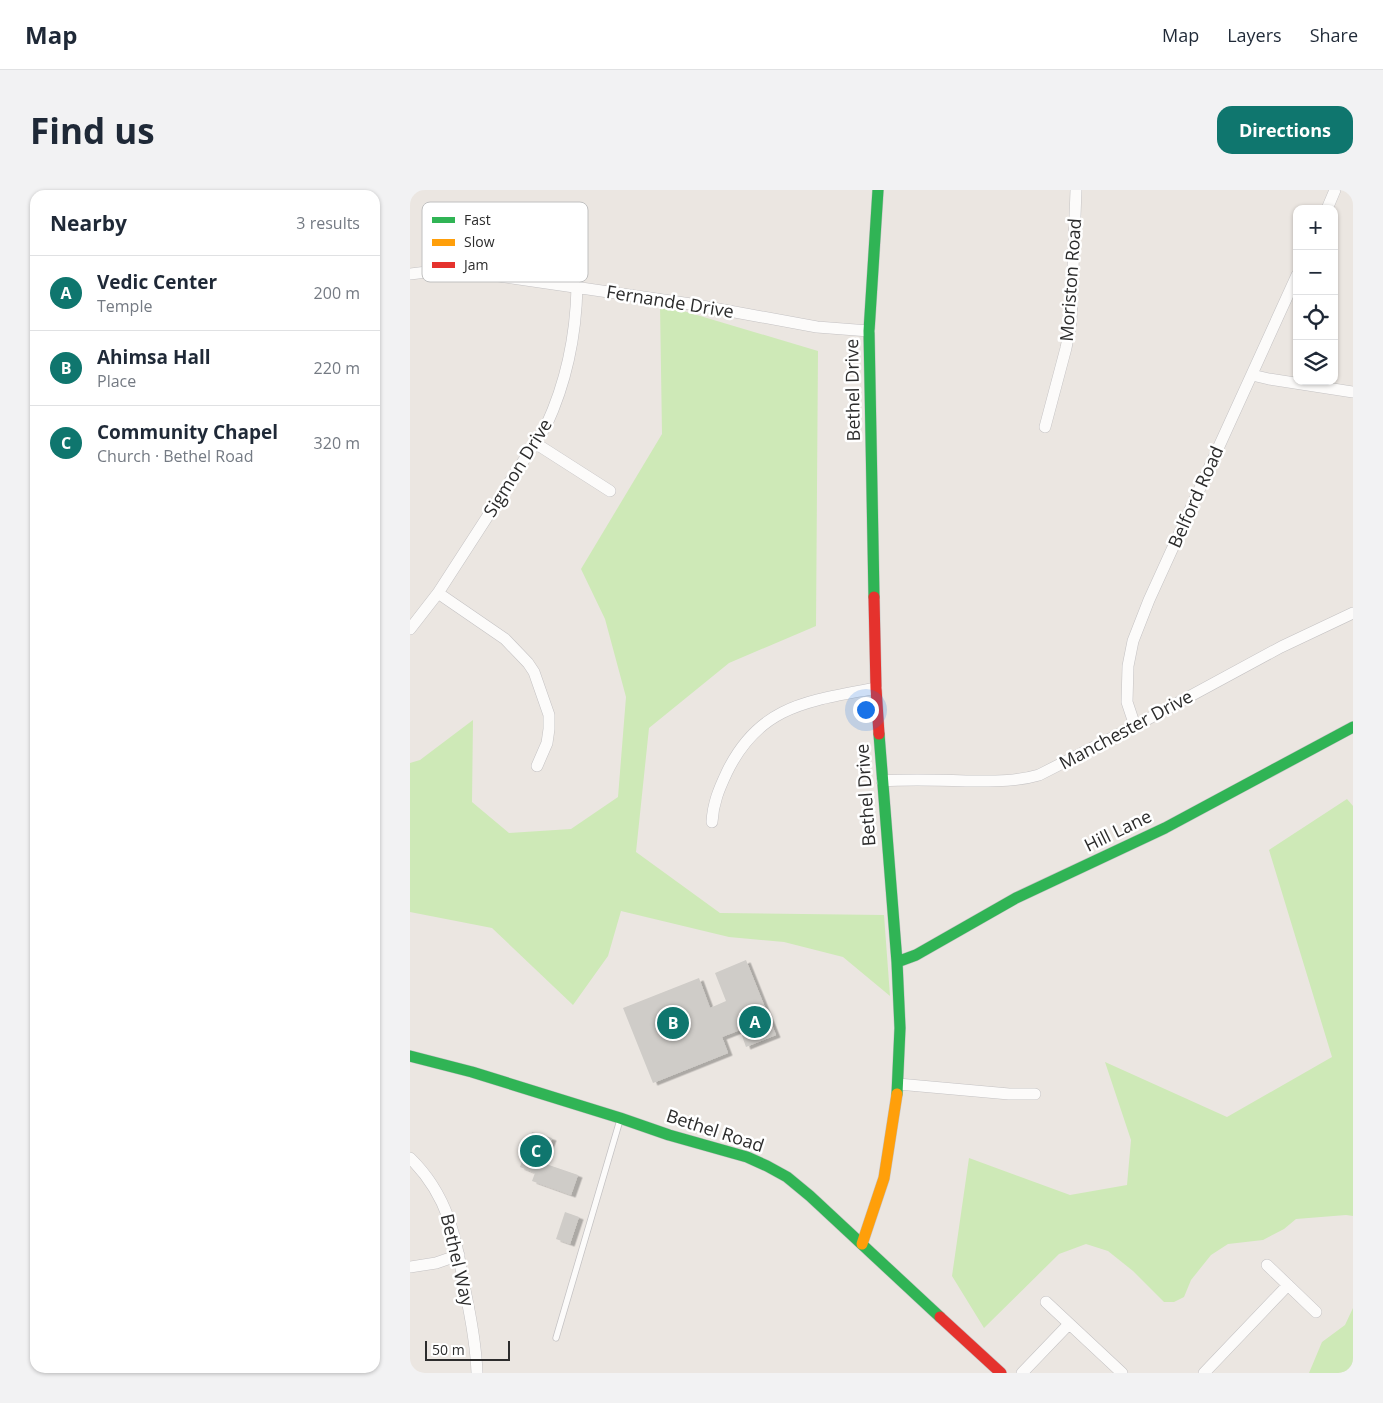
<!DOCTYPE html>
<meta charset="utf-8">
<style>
body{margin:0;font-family:"Open Sans",sans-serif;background:#f2f2f3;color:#1f2937}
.controls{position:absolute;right:15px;top:15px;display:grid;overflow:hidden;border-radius:10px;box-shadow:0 1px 4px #0004}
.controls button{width:45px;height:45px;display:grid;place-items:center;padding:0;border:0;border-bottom:1px solid #e0e1e3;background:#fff;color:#1f2937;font:25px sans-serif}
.scale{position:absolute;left:15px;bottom:12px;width:85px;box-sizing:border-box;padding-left:5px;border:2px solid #2c2c2c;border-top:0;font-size:14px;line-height:18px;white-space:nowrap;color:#2c2c2c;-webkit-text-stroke:4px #fff;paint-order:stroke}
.you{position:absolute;left:455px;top:519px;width:18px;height:18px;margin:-12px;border:4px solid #fff;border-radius:50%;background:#1a73e8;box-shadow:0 0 0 8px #1a73e833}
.badge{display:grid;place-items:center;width:32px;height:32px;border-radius:50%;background:#0f766e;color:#fff;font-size:16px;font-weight:700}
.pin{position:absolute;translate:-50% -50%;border:2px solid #fff;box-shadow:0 1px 5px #0006}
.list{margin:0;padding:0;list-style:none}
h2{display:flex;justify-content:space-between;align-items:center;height:65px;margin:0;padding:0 20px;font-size:21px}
h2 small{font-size:16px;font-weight:400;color:#747a83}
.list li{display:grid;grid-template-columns:32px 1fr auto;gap:15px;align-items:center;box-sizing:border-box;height:75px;padding:0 20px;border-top:1px solid #e0e1e3}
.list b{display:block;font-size:19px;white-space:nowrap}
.list p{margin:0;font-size:16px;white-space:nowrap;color:#747a83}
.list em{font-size:16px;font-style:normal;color:#747a83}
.icon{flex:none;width:28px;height:28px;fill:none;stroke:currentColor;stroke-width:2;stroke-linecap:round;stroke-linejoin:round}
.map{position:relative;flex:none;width:943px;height:1183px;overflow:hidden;border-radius:15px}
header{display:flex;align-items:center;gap:30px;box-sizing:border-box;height:70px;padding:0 25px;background:#fff;border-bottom:1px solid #e0e1e3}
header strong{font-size:24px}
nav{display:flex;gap:28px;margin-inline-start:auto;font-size:18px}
.intro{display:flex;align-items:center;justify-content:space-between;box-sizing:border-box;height:120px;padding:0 30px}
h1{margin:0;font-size:35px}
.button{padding:12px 22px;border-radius:15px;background:#0f766e;color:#fff;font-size:18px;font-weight:700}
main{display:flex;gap:30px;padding:0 30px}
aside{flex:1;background:#fff;border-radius:15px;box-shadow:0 1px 4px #0004}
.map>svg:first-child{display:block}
</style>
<header>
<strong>Map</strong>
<nav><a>Map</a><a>Layers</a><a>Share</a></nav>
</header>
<div class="intro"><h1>Find us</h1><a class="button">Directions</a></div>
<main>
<aside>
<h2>Nearby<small>3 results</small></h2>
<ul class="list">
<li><span class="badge">A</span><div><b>Vedic Center</b><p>Temple</p></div><em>200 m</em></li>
<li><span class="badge">B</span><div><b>Ahimsa Hall</b><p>Place</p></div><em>220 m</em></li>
<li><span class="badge">C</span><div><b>Community Chapel</b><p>Church · Bethel Road</p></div><em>320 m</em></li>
</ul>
</aside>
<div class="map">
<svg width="943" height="1183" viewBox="0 0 943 1183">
<defs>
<filter id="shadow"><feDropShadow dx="4.5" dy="2.5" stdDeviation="0" flood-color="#0004"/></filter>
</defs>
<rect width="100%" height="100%" fill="#ebe6e1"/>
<path fill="#cee9b7" d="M250,114L408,161L406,436L319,473L239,538L226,662L310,723L474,725L480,806L433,767L374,752L319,747L211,721L198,766L163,815L82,738L0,722V573L10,570L63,530L62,612L99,643L161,639L208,607L216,507L195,429L171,379L252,244Z
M937,609L943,616V1026L936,1025L886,1029L874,1039L853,1050L818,1054L801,1065L781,1090L774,1107L764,1112H754L723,1081L698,1061L676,1054L649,1064L574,1138L542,1086L559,968L660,1005L717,995L721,950L695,872L817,927L922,867L859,660Z
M943,1118V1183H899L912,1152L935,1135Z"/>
<path fill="#cfccc8" filter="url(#shadow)" d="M336,770L366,845L336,857L330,840L312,847L318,863L243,893L213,818L289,788L300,818L316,811L305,783Z
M122,942L142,948L133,973L168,985L161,1005L122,991L125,983L110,977Z
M155,1022L169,1027L160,1054L146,1049Z"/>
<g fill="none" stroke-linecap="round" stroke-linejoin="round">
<g stroke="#c4c2c3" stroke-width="7">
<path id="lane" d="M146,1148L210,930"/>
</g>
<g stroke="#c4c2c3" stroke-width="12">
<path id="street" d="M917,19L925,0
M0,84L33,80L54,81L281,114L407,137L459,141
M842,185L859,189L943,202
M635,237L656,158L661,132L666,0
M125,253L200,301
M28,403L95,449L118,473L124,482L139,525V539L137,553L127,576
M0,439L28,403L136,236C156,193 166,144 167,97
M725,536L717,512L718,476L723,451L739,410L887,85
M472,591C500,589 528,590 557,591C582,591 605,592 629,585L725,536L871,457L943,423
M302,632C303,613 309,599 317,582C350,514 400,511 466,498
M488,894L599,904H625
M0,968C39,1006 46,1049 55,1100C61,1128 66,1155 67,1183
M857,1075L906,1122
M0,1077L26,1073L49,1065
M636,1112L712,1183
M612,1183L659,1134
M794,1183L878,1095"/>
</g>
<g stroke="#c4c2c3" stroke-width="12">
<path id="fast" d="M464,407L459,141L468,0
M469,544L487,772L490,838L487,904
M487,772L506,765L606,708L755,638L943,537
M0,866L62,882L210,928L259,945L337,967L357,976L377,987L400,1006L530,1127"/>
</g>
<g stroke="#c4c2c3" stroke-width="12">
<path id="slow" d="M452,1054L474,988L487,904"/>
</g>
<g stroke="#c4c2c3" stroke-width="12">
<path id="jam" d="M464,407L466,498L469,544
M530,1127L591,1183"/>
</g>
<use href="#lane" stroke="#fcfbfa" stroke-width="5.5"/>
<use href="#street" stroke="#fcfbfa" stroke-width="11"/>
<use href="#fast" stroke="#30b455" stroke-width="11"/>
<use href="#slow" stroke="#ff9f0a" stroke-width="11"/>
<use href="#jam" stroke="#e5322d" stroke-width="11"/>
</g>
<g text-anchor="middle" stroke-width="5" stroke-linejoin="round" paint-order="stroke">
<g font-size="18" fill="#2c2c2c" stroke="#fff">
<text transform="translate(661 90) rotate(-86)" y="6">Moriston Road</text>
<text transform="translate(260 112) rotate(9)" y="6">Fernande Drive</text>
<text transform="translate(443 200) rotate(-91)" y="6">Bethel Drive</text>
<text transform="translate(108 278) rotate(-58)" y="6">Sigmon Drive</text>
<text transform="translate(786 307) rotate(-66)" y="6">Belford Road</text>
<text transform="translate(716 540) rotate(-28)" y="6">Manchester Drive</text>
<text transform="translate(456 605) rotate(-94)" y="6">Bethel Drive</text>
<text transform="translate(708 641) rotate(-26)" y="6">Hill Lane</text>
<text transform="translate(305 941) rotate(18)" y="6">Bethel Road</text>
<text transform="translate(47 1070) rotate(77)" y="6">Bethel Way</text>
</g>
</g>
<rect x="12" y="12" width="166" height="80" rx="8" fill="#fff" stroke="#c0c0c0" stroke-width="1"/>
<rect x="22" y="27" width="23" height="6" fill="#30b455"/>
<rect x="22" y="49" width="23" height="7" fill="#ff9f0a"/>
<rect x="22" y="72" width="23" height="6" fill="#e5322d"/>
<g font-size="14" fill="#2c2c2c">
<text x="54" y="35">Fast</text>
<text x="54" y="57">Slow</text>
<text x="54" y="80">Jam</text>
</g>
</svg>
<div class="controls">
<button>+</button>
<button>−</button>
<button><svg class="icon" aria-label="locate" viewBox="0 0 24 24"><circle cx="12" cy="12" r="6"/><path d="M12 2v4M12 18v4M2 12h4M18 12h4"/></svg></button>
<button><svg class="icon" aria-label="layers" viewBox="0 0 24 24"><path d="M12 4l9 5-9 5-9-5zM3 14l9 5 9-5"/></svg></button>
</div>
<div class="scale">50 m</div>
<div class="you"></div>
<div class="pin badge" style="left:345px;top:832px">A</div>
<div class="pin badge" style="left:263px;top:833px">B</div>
<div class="pin badge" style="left:126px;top:961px">C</div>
</div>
</main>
